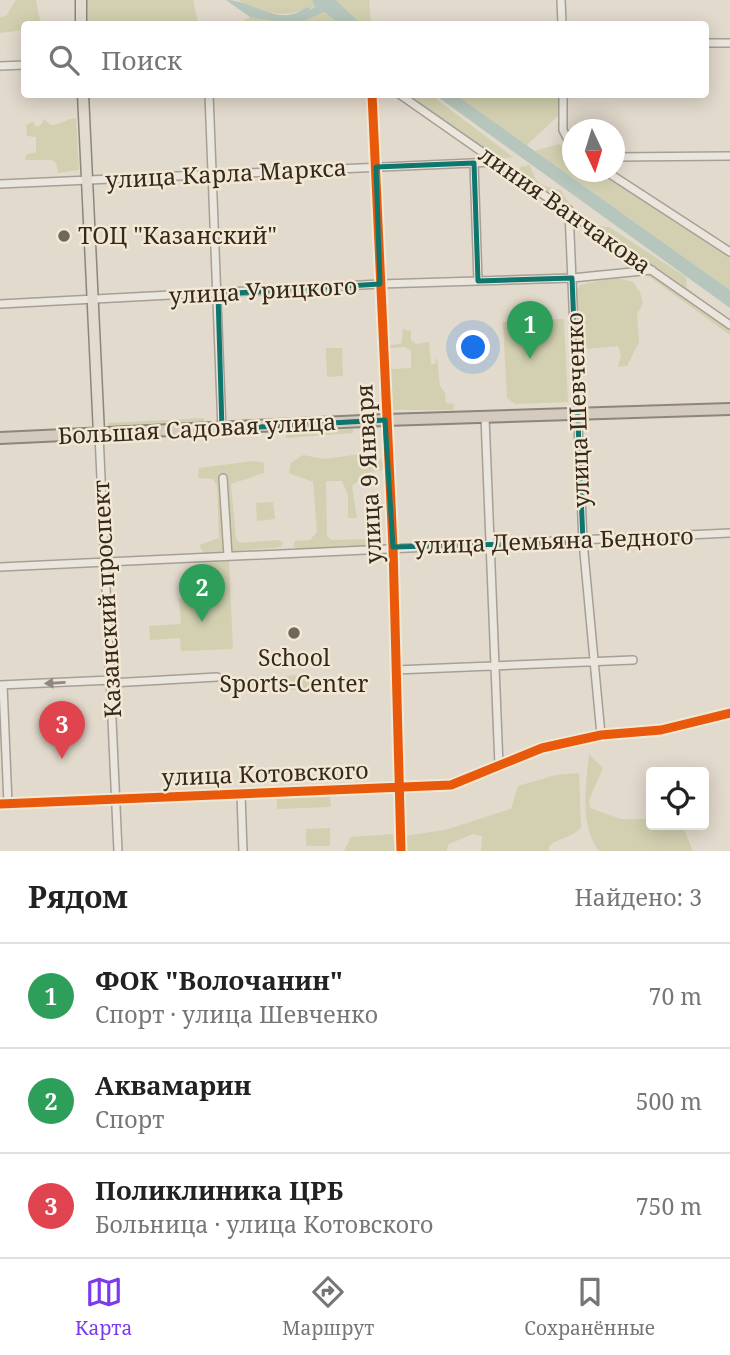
<!DOCTYPE html>
<html lang="ru">
<meta charset="utf-8">
<style>
body{margin:0;font-family:"Noto Serif",serif;background:#f2f2f2;color:#222}
.controls{position:absolute;right:21px;bottom:21px;display:grid;overflow:hidden;border-radius:7px;box-shadow:0 4px 18px #0003}
.controls button{width:63px;height:63px;display:grid;place-items:center;padding:0;border:0;border-bottom:2px solid #e0e0e0;background:#fff;color:#222;font:35px sans-serif}
.compass{position:absolute;left:562px;top:119px;width:63px;height:63px;border-radius:50%;background:#fff;box-shadow:0 4px 18px #0003;rotate:176deg}
.you{position:absolute;left:474px;top:348px;width:24px;height:24px;margin:-18px;border:5px solid #fff;border-radius:50%;background:#1a73e8;box-shadow:0 0 0 10px #1a73e833}
.badge{display:grid;place-items:center;width:46px;height:46px;border-radius:50%;background:#7c3aed;color:#fff;font-size:23px;font-weight:700}
.pin{position:absolute;translate:-50% -58px;filter:drop-shadow(0 2px 4px #0008)}
.pin::after{content:'';position:absolute;top:37px;width:24px;height:21px;background:inherit;clip-path:polygon(0 0,100% 0,50% 100%)}
.list{margin:0;padding:0;list-style:none}
h2{display:flex;justify-content:space-between;align-items:center;height:91px;margin:0;padding:0 28px;font-size:30px}
h2 small{font-size:23px;font-weight:400;color:#767676}
.list li{display:grid;grid-template-columns:46px 1fr auto;gap:21px;align-items:center;box-sizing:border-box;height:105px;padding:0 28px;border-top:2px solid #e0e0e0}
.list b{display:block;font-size:26px;white-space:nowrap}
.list p{margin:0;font-size:23px;white-space:nowrap;color:#767676}
.list em{font-size:23px;font-style:normal;color:#767676}
.icon{flex:none;width:38px;height:38px;fill:none;stroke:currentColor;stroke-width:2;stroke-linecap:round;stroke-linejoin:round}
.map{position:relative;flex:none;width:730px;height:851px;overflow:hidden}
.search{position:absolute;background:#fff;box-shadow:0 4px 18px #0003;left:21px;right:21px;top:21px;height:77px;display:flex;align-items:center;gap:18px;box-sizing:border-box;padding:0 24px;border-radius:7px;color:#767676;font-size:26px}
.sheet{height:406px;background:#fff}
nav{display:flex;justify-content:space-around;align-items:center;box-sizing:border-box;height:98px;border-top:2px solid #e0e0e0;background:#fff;font-size:19px;color:#767676}
nav a{display:grid;justify-items:center;gap:4px}
nav .on{color:#7c3aed}
.map>svg:first-child{display:block}
</style>
<div class="map">
<svg width="730" height="851" viewBox="0 0 730 851">
<rect width="100%" height="100%" fill="#e2dacc"/>
<path fill="#d2d0b0" d="M16,0H36L40,20L38,24H24V30L0,33V17L6,16Z
M86,0H193L198,24H87Z
M239,0H312L315,7C290,15 265,19 239,0Z
M336,0H369L371,24H361Z
M324,12L340,24H238L250,17L300,23Z
M405,95H431L513,157L499,159L489,155Z
M456,95H560V114L526,146Z
M76,118L79,170L58,173L56,163L51,160H25L26,155L36,152V137L27,136L26,125L33,122L36,127L41,125L44,119L51,125C60,125 66,119 76,118Z
M559,144L572,153V172H601L730,256V290L535,151Z
M530,165C537,187 542,185 561,190C567,205 592,228 609,227L686,277L687,288L730,320V335L518,182L520,167Z
M614,277L633,282L640,292L643,304L637,314L639,342L627,366L618,367L621,355L618,346L587,349L577,342L574,294L580,285Z
M564,319L568,402L515,404L507,398L503,322Z
M403,329L411,331V340L416,344L429,342L431,364H435L437,357L440,386L445,393L446,403L454,404L453,410H393L386,363L389,361L392,369L411,368V351L405,347L390,348V345L401,344Z
M326,348H342L343,376L327,377Z
M204,418V423L108,428V423Z
M353,429V433L286,438V433Z
M361,454L382,460L384,470L370,472L352,486L357,518H348V495L342,481H326L327,536L331,540L374,539L377,543L374,547L297,549L293,546L295,541L310,540L317,532L313,482L289,473L291,463L303,455L324,459Z
M254,461L264,463V473L231,484L236,539L240,543L278,540L283,542L281,547L204,554L199,545L219,538L217,486L213,479L198,478L199,468Z
M273,502L275,519L257,521L256,503Z
M229,561L233,649L181,651L180,638L150,640L149,626L181,624L179,599L207,597L205,563Z
M310,674L311,689L287,690L286,676Z
M259,677L260,691L235,693L234,679Z
M589,754L603,768L589,800L590,808L621,819H651V825H682L693,851H599C579,825 586,785 589,754Z
M579,773L581,828C571,838 560,837 549,846V851H481L482,836L473,834L449,844L446,851H404V836L445,830L511,809L518,786L556,775Z
M330,797L331,807L277,809V799Z
M330,828V846H306V829Z
M393,834L395,851H344L351,837Z"/>
<path fill="#b7c6bd" d="M226,0C254,0 278,29 307,7L311,9L315,7L312,0H336L361,24H340L324,12L300,23L278,22L250,17Z
M435,95H456L730,290V308Z"/>
<g fill="none" stroke-linecap="round" stroke-linejoin="round">
<g stroke="#a79f96" stroke-width="10">
<path id="minor" d="M561,0L562,24
M706,43H730
M0,66L24,65
M209,94L222,429
M372,94L393,547L401,851
M399,94L730,325
M563,94V130L572,148
M614,157L730,156
M474,163L478,281
M607,172L730,252
M0,184L494,162
M569,210L583,542L601,735
M0,304L380,284L572,278L652,270
M485,417L499,766
M99,434L118,851
M223,478L228,556
M0,567L730,533
M395,670L633,660
M111,683L217,677
M0,685L111,680
M3,685L8,804
M241,794L243,851
M0,804L451,785L542,748L601,735L661,730L730,713"/>
</g>
<g stroke="#8d857c" stroke-width="13">
<path id="major" d="M81,0V24
M83,94L99,434"/>
</g>
<g stroke="#8d857c" stroke-width="14">
<path id="highway" d="M0,438L385,420L730,409"/>
</g>
<use href="#minor" stroke="#eae6dd" stroke-width="7"/>
<use href="#major" stroke="#e2dbcf" stroke-width="10"/>
<use href="#highway" stroke="#d4cbbe" stroke-width="10"/>
<g stroke="#f2e8d3" stroke-width="13">
<path id="cycleway" d="M372,94L393,547L401,851
M0,804L451,785L542,748L601,735L661,730L730,713"/>
</g>
<use href="#cycleway" stroke="#e8590c" stroke-width="9"/>
</g>
<defs><path id="oneway-solid" d="M-6-.8H1V-3.2L6.5 0L1 3.2V.8H-6Z" transform="scale(1.75)"/></defs>
<use fill="#90877e" href="#oneway-solid" transform="translate(55 683) rotate(177)"/>
<path fill="none" stroke="#0f766e" stroke-width="5" stroke-linejoin="round" d="M474,163L478,281L572,278L583,542L393,547L385,420L222,429L218,294L380,284L376,167Z"/>
<g fill="#72665c" stroke="#f2e8d3" stroke-width="2.5">
<circle cx="64" cy="236" r="7"/>
<circle cx="294" cy="633" r="7"/>
</g>
<g text-anchor="middle" stroke-width="5" stroke-linejoin="round" paint-order="stroke">
<g font-size="23" fill="#35281f" stroke="#f2e8d3">
<text transform="translate(226 174) rotate(-3)" y="8">улица Карла Маркса</text>
<text transform="translate(565 210) rotate(35)" y="8">линия Ванчакова</text>
<text transform="translate(263 291) rotate(-3)" y="8">улица Урицкого</text>
<text transform="translate(578 410) rotate(-92)" y="8">улица Шевченко</text>
<text transform="translate(197 429) rotate(-3)" y="8">Большая Садовая улица</text>
<text transform="translate(369 474) rotate(-93)" y="8">улица 9 Января</text>
<text transform="translate(554 541) rotate(-2)" y="8">улица Демьяна Бедного</text>
<text transform="translate(107 599) rotate(-93)" y="8">Казанский проспект</text>
<text transform="translate(265 774) rotate(-2)" y="8">улица Котовского</text>
</g>
<g font-size="23" fill="#35281f" stroke="#f2e8d3" text-anchor="start">
<text x="78" y="244">ТОЦ "Казанский"</text>
<text x="294" y="666" text-anchor="middle">School<tspan x="294" dy="26">Sports-Center</tspan></text>
</g>
</g>
</svg>
<div class="controls">
<button><svg class="icon" aria-label="locate" viewBox="0 0 24 24"><circle cx="12" cy="12" r="6"/><path d="M12 2v4M12 18v4M2 12h4M18 12h4"/></svg></button>
</div>
<svg class="compass" viewBox="-18 -18 36 36"><path d="M0-13l5 13h-10z" fill="#e53935"/><path d="M0 13l5-13h-10z" fill="#767676"/></svg>
<div class="you"></div>
<div class="pin badge" style="left:530px;top:359px;background:#2e9e5b">1</div>
<div class="pin badge" style="left:202px;top:622px;background:#2e9e5b">2</div>
<div class="pin badge" style="left:62px;top:759px;background:#e0444e">3</div>
<div class="search"><svg class="icon" aria-label="search" viewBox="0 0 24 24"><circle cx="10" cy="10" r="6"/><path d="M15 15l6 6"/></svg>Поиск</div>
</div>
<section class="sheet">
<h2>Рядом<small>Найдено: 3</small></h2>
<ul class="list">
<li><span class="badge" style="background:#2e9e5b">1</span><div><b>ФОК &quot;Волочанин&quot;</b><p>Спорт · улица Шевченко</p></div><em>70 m</em></li>
<li><span class="badge" style="background:#2e9e5b">2</span><div><b>Аквамарин</b><p>Спорт</p></div><em>500 m</em></li>
<li><span class="badge" style="background:#e0444e">3</span><div><b>Поликлиника ЦРБ</b><p>Больница · улица Котовского</p></div><em>750 m</em></li>
</ul>
</section>
<nav>
<a class="on"><svg class="icon" aria-label="map" viewBox="0 0 24 24"><path d="M3 6l6-2 6 2 6-2v14l-6 2-6-2-6 2zM9 4v14M15 6v14"/></svg>Карта</a>
<a><svg class="icon" aria-label="directions" viewBox="0 0 24 24"><path d="M12 3l9 9-9 9-9-9zM9 14v-3h6M13 9l2 2-2 2"/></svg>Маршрут</a>
<a><svg class="icon" aria-label="saved" viewBox="0 0 24 24"><path d="M7 4h10v16l-5-4-5 4z"/></svg>Сохранённые</a>
</nav>
